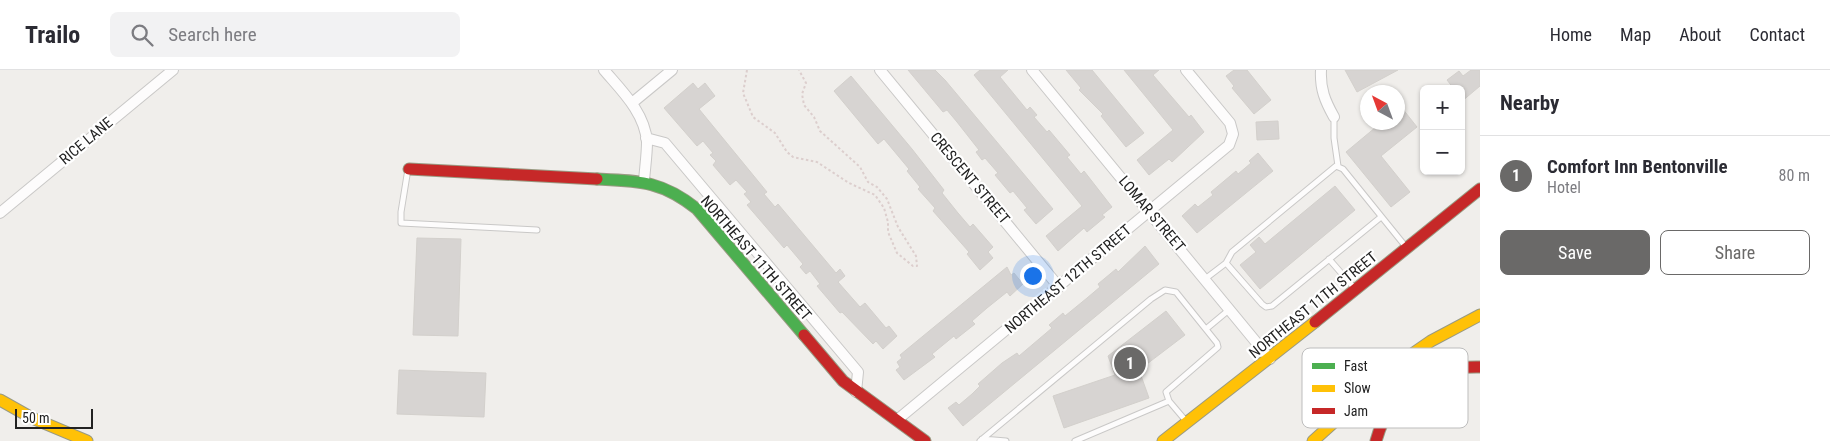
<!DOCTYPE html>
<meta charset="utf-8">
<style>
body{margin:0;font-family:"Roboto Condensed",sans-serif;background:#f2f2f3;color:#2b2b33}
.controls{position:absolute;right:15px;top:15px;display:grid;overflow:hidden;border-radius:8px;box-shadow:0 1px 4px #0004}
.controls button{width:45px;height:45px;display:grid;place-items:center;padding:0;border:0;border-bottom:1px solid #e1e1e2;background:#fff;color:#2b2b33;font:25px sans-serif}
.compass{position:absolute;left:1360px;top:15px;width:45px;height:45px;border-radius:50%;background:#fff;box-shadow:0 1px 4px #0004;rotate:319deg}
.scale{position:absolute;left:15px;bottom:12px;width:78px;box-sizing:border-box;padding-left:5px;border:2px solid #222;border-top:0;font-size:14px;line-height:18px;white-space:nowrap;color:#222;-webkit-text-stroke:4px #fff;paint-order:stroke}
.you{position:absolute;left:1032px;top:205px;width:18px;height:18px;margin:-12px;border:4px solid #fff;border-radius:50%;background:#1a73e8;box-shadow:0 0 0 8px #1a73e833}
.badge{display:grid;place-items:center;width:32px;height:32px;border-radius:50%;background:#6a6968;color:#fff;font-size:16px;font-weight:700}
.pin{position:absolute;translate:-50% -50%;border:2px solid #fff;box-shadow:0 1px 5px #0006}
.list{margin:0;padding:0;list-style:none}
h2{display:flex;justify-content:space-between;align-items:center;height:65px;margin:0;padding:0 20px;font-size:21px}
h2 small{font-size:16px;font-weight:400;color:#7c7c81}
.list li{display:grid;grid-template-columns:32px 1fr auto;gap:15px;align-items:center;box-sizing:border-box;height:80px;padding:0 20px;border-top:1px solid #e1e1e2}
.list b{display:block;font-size:19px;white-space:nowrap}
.list p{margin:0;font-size:16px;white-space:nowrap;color:#7c7c81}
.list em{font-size:16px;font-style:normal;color:#7c7c81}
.actions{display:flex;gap:10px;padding:15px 20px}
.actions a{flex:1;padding:11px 0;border:1px solid #6a6968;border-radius:8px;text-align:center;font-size:18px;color:#6a6968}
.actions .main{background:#6a6968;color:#fff}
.icon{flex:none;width:28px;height:28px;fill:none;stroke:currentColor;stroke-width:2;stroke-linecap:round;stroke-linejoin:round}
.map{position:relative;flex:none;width:1480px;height:371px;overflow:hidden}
header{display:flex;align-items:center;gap:30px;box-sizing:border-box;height:70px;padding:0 25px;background:#fff;border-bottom:1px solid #e1e1e2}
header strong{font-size:24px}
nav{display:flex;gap:28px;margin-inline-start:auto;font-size:18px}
.search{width:350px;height:45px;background:#f2f2f3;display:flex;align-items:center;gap:12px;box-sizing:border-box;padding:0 18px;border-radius:8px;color:#7c7c81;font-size:19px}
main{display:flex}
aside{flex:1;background:#fff}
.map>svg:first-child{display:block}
</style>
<header>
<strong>Trailo</strong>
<div class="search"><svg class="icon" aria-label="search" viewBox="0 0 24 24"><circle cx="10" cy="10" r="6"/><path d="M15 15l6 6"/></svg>Search here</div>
<nav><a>Home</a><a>Map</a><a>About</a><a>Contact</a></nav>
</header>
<main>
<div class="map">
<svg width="1480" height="371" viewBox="0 0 1480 371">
<rect width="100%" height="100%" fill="#f0eeeb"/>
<path fill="#d7d4d2" stroke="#d3d0cc" d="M908,0H935L945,10L1053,139L1036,154L1024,140L1027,138L1013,121L1010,123L995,105L998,103L985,88L982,90L976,82L979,80L957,52L947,40L943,42Z
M980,0H1008L1000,7L1027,40L1030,37L1037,45L1034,47L1047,62L1049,60L1070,85L1067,87L1081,104L1084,101L1112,137L1102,145L1105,147L1087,162L1084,158L1058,181L1046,166L1082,136L974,5Z
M1066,0H1092L1144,63L1126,77L1101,46L1103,44L1079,20L1081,18Z
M1124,0H1159L1153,5L1189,47L1191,45L1204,62L1172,92L1169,89L1149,105L1137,90L1173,60Z
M1234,0H1247L1271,30L1254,44L1232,18L1234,16L1226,6Z
M1345,0H1398L1357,22Z
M1471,0H1480V16L1461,32V19H1454L1447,10L1459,1L1463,6Z
M851,6L912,79L944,120L942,123L958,143L970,157L973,154L993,177L988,182L993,188L980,200L967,184L969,182L933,141L935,138L918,119L920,117L907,101L909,99L884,69L878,74L834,21Z
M693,13L698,19L705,13L715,26L699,39L767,122L764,124L775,137L778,134L836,203L840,199L845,206L838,212L860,237L865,233L886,258L889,256L897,266L883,279L876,271L873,274L842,242L840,243L817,216L820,214L810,201L806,204L800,197L803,194L787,175L784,178L747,135L751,132L744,124L747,122L736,110L730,115L713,95L716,91L710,85L713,83L703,71L697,76L664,38Z
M1398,33L1417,57L1381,86L1410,122L1391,137L1346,82L1382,52H1398Z
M1278,51L1279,69L1257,70L1256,52Z
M1258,83L1273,101L1197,163L1182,146L1195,134L1198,137L1213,125L1211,122L1236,101L1238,104L1251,93L1249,91Z
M1335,116L1355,140L1260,219L1240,195L1256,182L1250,175L1259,167L1265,174Z
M417,168L461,169L458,266L413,265Z
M1145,176L1159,194L963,356L948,338L956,332L959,335L972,324L980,316L978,314L1002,293L1017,283L1019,286L1052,258L1049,255L1063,243L1065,246L1087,228L1100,217L1098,214L1116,199L1118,202Z
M1007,197L1011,205L1014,203L1023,214L1010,226L1007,222L987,238L972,251L975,254L956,269L954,266L932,284L935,287L904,310L896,300L900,297L897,292L902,288L900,285Z
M1166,241L1185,265L1139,300L1149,328L1064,358L1053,326L1115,305L1108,286Z
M399,300L486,303L484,347L397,344Z"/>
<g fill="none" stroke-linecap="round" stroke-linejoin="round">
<g stroke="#c9c8c7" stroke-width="7">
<path id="lane" d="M1334,47V68L1338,96
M408,99L401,142V153L537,160
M1329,189L1356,220
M1226,193L1262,234L1266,237L1272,236L1381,147
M1205,209L1226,193L1232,182L1336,96L1343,99L1406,177
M1206,259L1230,239
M982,369L1006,371
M980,371L1151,229L1165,220L1176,222L1217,273L1218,277L1166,322L1169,331L1186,351
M1075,371L1169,331"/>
</g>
<g stroke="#c9c8c7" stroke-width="12">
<path id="street" d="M604,0C622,21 645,43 647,72C647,84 645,98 644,111
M880,0L1059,217
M1032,0L1270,289
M1321,0C1320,19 1325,31 1334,47
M632,33L672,0
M646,68L665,73L858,302L856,322
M0,143L173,0
M897,350L1229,75L1233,64L1230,53L1186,0"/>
</g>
<g stroke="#999a82" stroke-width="13">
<path id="fast" d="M597,109C640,111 662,111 697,139L804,265"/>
</g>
<g stroke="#999a82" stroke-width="13">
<path id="slow" d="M0,330L32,348L87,371
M1163,371L1315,252
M1313,371L1402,291L1431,271L1480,245"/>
</g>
<g stroke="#999a82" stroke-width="13">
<path id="jam" d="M409,99L597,109
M1315,252L1480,119
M804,265L843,311L925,371
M1376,371C1391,317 1425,296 1480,297"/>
</g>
<path stroke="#dccecd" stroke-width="2" stroke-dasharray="2.5 2.5" stroke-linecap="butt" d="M747,0L743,23L753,47L775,63L787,82L793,87L817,92L849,113L875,125L884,138L888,152V162L897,183L913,196H917L916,186L898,157L887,129L877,117L868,112L860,97L820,61L814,47L804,35L802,24L806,13L799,0"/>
<use href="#lane" stroke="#fdfcfc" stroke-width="5"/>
<use href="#street" stroke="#fdfcfc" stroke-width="10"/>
<use href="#fast" stroke="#4caf50" stroke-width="11"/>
<use href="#slow" stroke="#ffc107" stroke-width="11"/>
<use href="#jam" stroke="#c62828" stroke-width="11"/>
</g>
<g text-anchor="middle" stroke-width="4.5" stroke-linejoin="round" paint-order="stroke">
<g font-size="15" fill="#222" stroke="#fff">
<text transform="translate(86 71) rotate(-40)" y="5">RICE LANE</text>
<text transform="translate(970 108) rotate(50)" y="5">CRESCENT STREET</text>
<text transform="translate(1152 144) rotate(50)" y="5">LOMAR STREET</text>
<text transform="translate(756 188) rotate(49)" y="5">NORTHEAST 11TH STREET</text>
<text transform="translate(1068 209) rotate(-40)" y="5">NORTHEAST 12TH STREET</text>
<text transform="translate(1313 235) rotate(-39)" y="5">NORTHEAST 11TH STREET</text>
</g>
</g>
<rect x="1302" y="278" width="166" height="80" rx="8" fill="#fff" stroke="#bdbdbd" stroke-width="1"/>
<rect x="1312" y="293" width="23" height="6" fill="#4caf50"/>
<rect x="1312" y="315" width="23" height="7" fill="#ffc107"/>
<rect x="1312" y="338" width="23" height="6" fill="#c62828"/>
<g font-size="14" fill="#222">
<text x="1344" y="301">Fast</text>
<text x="1344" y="323">Slow</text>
<text x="1344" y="346">Jam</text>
</g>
</svg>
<div class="controls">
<button>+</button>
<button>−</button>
</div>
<svg class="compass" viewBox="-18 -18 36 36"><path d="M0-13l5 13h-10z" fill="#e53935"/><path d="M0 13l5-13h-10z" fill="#7c7c81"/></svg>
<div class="scale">50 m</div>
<div class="you"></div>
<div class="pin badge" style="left:1130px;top:293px">1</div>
</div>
<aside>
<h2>Nearby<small></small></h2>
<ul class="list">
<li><span class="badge">1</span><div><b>Comfort Inn Bentonville</b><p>Hotel</p></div><em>80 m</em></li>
</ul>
<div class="actions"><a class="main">Save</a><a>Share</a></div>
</aside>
</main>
